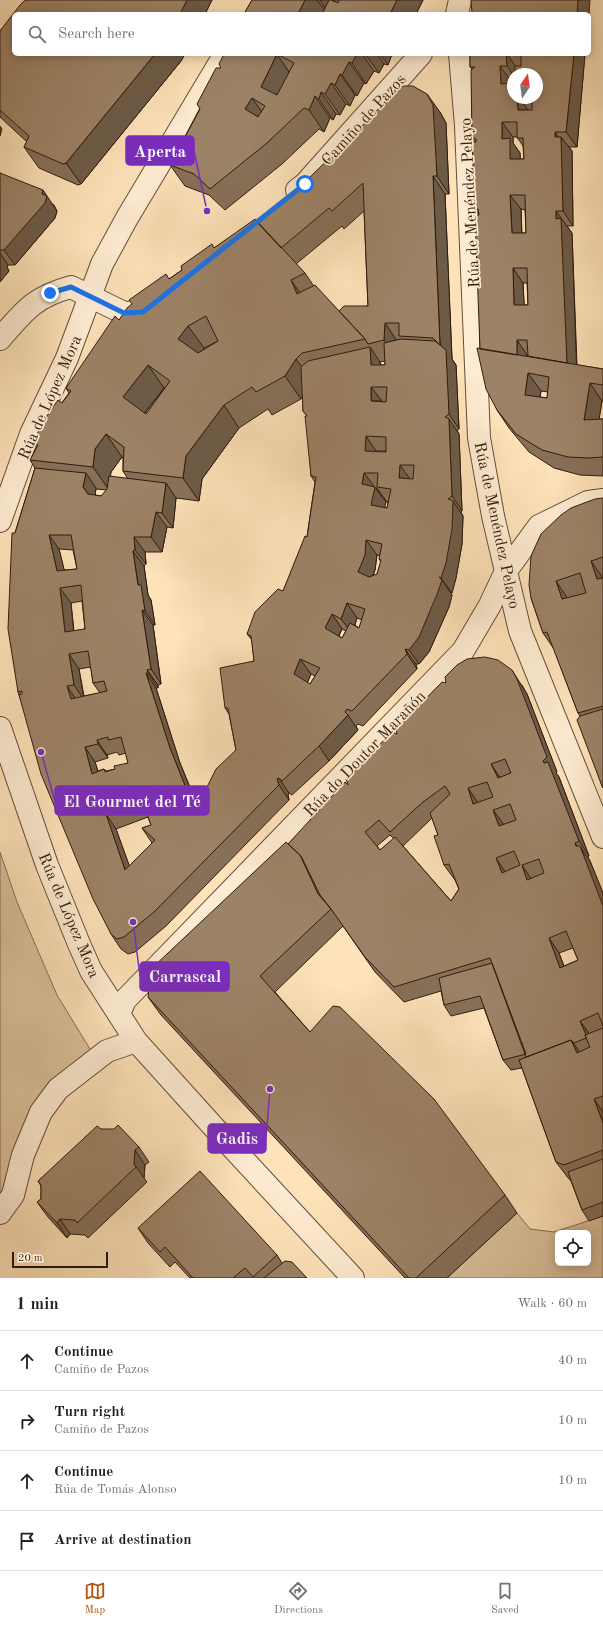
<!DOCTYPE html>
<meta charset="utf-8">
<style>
body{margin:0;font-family:"Old Standard TT",serif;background:#f2f2f2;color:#202124}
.controls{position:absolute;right:12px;bottom:12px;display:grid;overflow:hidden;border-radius:6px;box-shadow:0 2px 10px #0003}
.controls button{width:36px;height:36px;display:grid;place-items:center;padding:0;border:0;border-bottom:1px solid #e0e0e0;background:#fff;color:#202124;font:20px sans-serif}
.compass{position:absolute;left:507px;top:68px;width:36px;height:36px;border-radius:50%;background:#fff;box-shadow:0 2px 10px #0003;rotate:13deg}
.scale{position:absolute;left:12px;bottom:10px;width:96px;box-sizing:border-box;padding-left:4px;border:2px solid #321b0d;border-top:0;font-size:11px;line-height:14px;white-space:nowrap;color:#321b0d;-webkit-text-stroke:3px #feecd2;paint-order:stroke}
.stop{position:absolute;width:12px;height:12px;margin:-9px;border:3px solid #1a73e8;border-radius:50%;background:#fff}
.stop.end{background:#1a73e8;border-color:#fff;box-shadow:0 1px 4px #0008}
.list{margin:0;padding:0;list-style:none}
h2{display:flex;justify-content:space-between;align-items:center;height:52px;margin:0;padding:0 16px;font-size:17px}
h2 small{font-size:13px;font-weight:400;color:#757577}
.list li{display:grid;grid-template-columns:26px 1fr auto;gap:12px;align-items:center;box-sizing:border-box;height:60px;padding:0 16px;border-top:1px solid #e0e0e0}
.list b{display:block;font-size:15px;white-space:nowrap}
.list p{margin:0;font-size:13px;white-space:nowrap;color:#757577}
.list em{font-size:13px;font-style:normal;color:#757577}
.icon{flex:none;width:22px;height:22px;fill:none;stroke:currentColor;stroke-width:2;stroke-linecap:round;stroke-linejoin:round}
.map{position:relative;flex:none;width:603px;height:1278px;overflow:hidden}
.search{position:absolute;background:#fff;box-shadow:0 2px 10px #0003;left:12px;right:12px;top:12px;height:44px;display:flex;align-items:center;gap:10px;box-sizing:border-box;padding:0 14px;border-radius:6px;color:#757577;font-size:15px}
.sheet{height:292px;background:#fff}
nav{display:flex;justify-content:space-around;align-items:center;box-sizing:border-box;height:56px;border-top:1px solid #e0e0e0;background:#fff;font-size:11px;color:#757577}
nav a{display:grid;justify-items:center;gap:2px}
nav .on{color:#b45309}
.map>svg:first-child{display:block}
</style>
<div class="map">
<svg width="603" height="1278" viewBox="0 0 603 1278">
<rect width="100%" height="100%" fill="#fee2b9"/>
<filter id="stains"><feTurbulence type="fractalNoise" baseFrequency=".005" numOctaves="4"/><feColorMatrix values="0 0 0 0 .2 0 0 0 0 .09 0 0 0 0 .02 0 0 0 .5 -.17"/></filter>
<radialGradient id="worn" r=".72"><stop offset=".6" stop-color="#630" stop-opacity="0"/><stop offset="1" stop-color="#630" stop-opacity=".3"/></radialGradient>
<path fill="#dbc09c" stroke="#866e54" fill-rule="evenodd" d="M0,852L17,902L57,995L96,1059L58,1089L0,1213Z
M517,1213L530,1229L554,1232L603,1216V1278H447ZM558,1233H588V1263H558Z"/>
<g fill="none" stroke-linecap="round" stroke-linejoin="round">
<g stroke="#654d38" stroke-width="24">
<path id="minor" d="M457,14L460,0
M460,54L466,126L479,438L493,516L520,631L603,837
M297,190L305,184L421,54
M0,339C24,311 34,297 71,287L124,313L143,312L151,307
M0,521L31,434L67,358L102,264L127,218L225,54
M0,728L47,865L79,944L91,971L136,1041L229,1144L353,1278
M119,1014L125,1000L463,651L490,605L506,571L539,526L588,502L603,500
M0,1213L13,1195L23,1155L41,1112L58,1089L107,1051L136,1041"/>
</g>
<use href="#minor" stroke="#feecd2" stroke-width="22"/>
</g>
<path fill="#867058" stroke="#321b0d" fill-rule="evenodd" d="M25,0H212L205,14H14V54H185L181,61L81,184L78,185L39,168L24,147L27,142L0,117V31Z
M252,0H423L416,14H244Z
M224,54H392L388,65L384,64L379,73L374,71L366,84L364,83L357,96L355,95L350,106L346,104L340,115L336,114L333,120L330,118L324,132L319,129L282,164L225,210L209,195L185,186L170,165L221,68Z
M470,54H585L577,147H569L572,151L573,226H567L572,233L577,365L603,369V401H602L599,419H603V476L580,475L554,468L529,452L509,428L497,410L480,349L479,215L475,209V142L472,137V69L470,67ZM513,74L537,98H513L511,81H513ZM513,137H517L523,146L524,159H520V153L513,143ZM521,209L525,210L526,233H522ZM523,283H527L528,305H524ZM541,391L548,392L547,398L540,397Z
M440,112L446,123L449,194H445L452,359L456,365L459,429L457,430L459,434L462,511L461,512L463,516L462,544L456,578L452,593L450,592L452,595L449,607L429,652L419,664H416L417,669L363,726L358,724L356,726L358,730L329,761L292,795L289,793L288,794L289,800L166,926L135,952L128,954L121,949L111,934L19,695L18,692L15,533L35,468L30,460L36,447L33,442L69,393L66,388L119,320L169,279L214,248L256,221ZM364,211L368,306L339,311L313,285L305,273L296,264L342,226L344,229ZM218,341L203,350L204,348ZM385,361V365H381L380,362ZM164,388H165L146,414L145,413ZM303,397V411L307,416L311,476L315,482L307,537L283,591L247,634L252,640L254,661L225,708L229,714L236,750L201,799L197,804L180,763L156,688H158V685L161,684L153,625H155L151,600L148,595L144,566L146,564L145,552H162L167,527L173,528L176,498L199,501L202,479L239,428L268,409L272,415L301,399ZM376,451H386V452H376ZM122,457L123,458V471L128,479L110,477L111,472ZM376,488H377L387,502H388L387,508L384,507L386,502ZM96,489L107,490L101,496L95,495ZM59,549L73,550L77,569L64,570ZM377,555L380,556L379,559L381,562L377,574L373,576L375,570ZM82,601L85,629L74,631L71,603ZM357,618L362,620L359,628L355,625ZM342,629L346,631L342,638L339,636ZM91,667L93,683L100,693L84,696L79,669ZM311,674L315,676L310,684L307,683ZM117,752L119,755L126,753L128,763L115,769L106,771L104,769L98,771L95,762L108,758L107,755ZM148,817L151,825L142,828L152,843L129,866L116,829Z
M0,173L54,205L57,211L55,218L15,265H8L7,267L9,271L0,282Z
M603,498V788L602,786L580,716L578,713L554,649L543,633L531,598Z
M446,683L522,685L527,694L557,772L556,773L559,777L589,856L588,857L590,861L603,893V1216L589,1221L582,1210L571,1181L569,1179L556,1162L522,1068L511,1070L503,1060L484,1008L451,1016L444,1005L441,991L404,1002L375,972L343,926L275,992L310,1032L505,1195L517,1213L447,1278H405L161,1015L148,997L288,844L348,785ZM432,818L438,835L444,865L455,880L459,889L451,901L403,846ZM390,835L394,839L380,850L377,846ZM573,948L578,960L564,966L559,953Z
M101,1129L139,1147L149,1162L145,1165L144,1178L147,1182L88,1238L85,1235L70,1234L67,1238L48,1217L37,1202L41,1199V1186L38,1181Z
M138,1228L277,1255L282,1263L307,1278H190L175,1262L170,1267L148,1243Z"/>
<path fill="#6d5b47" stroke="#321b0d" d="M187,0H212L205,14H180Z
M305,0H317L325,10L323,14H298Z
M320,0H333L335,2L328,12Z
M397,0H423L416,14H390Z
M578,0H590L589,14H577Z
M155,54H185L181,61L81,184L66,163Z
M277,54L291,75L275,108L261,87Z
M357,54H362L374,71L366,84L352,63Z
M365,54H377L384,64L379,73Z
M380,54H392L388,65Z
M506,54H507L516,67L517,74H513V75L507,66Z
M574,54H585L577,147L566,132Z
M349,62L364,83L357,96L342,75Z
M500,66L511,81V99L501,84Z
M340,74L355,95L350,106L335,85Z
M331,83L346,104L340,115L325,94Z
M321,92L336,114L333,120L319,99Z
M427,94L440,112L446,123L449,194L437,176Z
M315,96L330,118L324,132L309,110Z
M252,98L267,119L260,131L245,109Z
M517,98H519L528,110H518Z
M502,122L513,137V143L520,153L521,174L510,159L502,139Z
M0,126L2,129L0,136Z
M555,132L561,142V137L572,151L573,226L563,211Z
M433,176L445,194L452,359L456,365L459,429L449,414L440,345Z
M43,190L57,211L55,218L15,265L4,250L42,194Z
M510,195L521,209L522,248L512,233Z
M556,211L572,233L577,380L567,365L556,219Z
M0,253L8,265L7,267L9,271L0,282Z
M513,268L523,283L525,320L514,305Z
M291,280L307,303L297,294Z
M385,323L397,341V358L384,340Z
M188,326L204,348L194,362L178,339Z
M517,340L527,355L528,372L517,357Z
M370,347L380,362L381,380L371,365Z
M296,359L312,381L301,399L285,376Z
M148,365L164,388L139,420L123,397Z
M528,373L541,391L537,413L525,395Z
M590,383L602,401L596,438L584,420Z
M371,387L382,401H371Z
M224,405L239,428L202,479L199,501L183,478L186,456Z
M449,419L459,434L462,511L452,496Z
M106,434L122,457L111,472L109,490L93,467L95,449Z
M366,436L376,451V466L365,451Z
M400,465L410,479L399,478Z
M86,473L96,488L94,502L83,487Z
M364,473L386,502L382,520L371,505L362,484Z
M166,483L176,498L173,528L162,513Z
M453,501L463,516L462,544L456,578L452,593L441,578Z
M156,512L167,527L162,552L151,537Z
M49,535L59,549L68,585L57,571Z
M134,537L145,552L146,564L135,550Z
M366,540L377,555L375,570L368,587L358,572Z
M133,551L144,566L148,595L151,600L155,625L145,611L138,585Z
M591,561L603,578L597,579Z
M442,580L452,595L449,607L429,652L419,664L409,650Z
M556,581L568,599H562Z
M60,588L71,603L75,647L65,632Z
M347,603L357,618L352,633L341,619Z
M142,610L153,625L161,684L151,669Z
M332,614L342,629L335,643L325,628Z
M405,649L416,664L417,669L407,654Z
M69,654L79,669L84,700L74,685Z
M300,659L311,674L305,689L294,674Z
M147,670L158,685V688L148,673Z
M512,670L527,694L557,772L556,773L559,777L589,856L579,841L544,763Z
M146,673L156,688L180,763L204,823L194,808L170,748Z
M67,686L77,701L71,699Z
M348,715L358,730L329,761L319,746Z
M97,740L107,755L108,758L98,744Z
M85,747L95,762L103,788L92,774Z
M491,764L501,779L498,778Z
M279,778L289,793L288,794L289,800L279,785L277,779Z
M468,788L478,803L473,804Z
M493,810L504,825L499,826Z
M106,814L116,829L136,884L125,870Z
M575,843L584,856L580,846L590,861L603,893V906Z
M496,858L506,873H502Z
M522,865L532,880H527Z
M549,938L559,953L570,983L560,968Z
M580,1021L591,1036L587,1038Z
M571,1040L584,1058L577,1053Z
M594,1099L603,1112V1123Z
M135,1150L145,1165L144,1178L134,1164Z
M60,1219L70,1234L67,1238L57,1223Z"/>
<path fill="#9c8266" stroke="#321b0d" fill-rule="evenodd" d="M25,0H187L180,14H14V54H155L66,163L63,164L24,147L29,136L0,110V31L20,5Z
M252,0H305L298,14H244Z
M329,0H331L338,3L339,0H397L390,14H322Z
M471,0H578L577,14H472Z
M224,54H357L352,63L349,62L342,75L340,74L335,85L331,83L325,94L321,92L319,99L315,96L309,110L304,108L267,143L210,189L194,174L170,165L200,109L197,104L216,68H221L219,64ZM277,54L294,63L277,95L261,87ZM252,98L265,106L258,117L245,109Z
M470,54H506L507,66H500L501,84L513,83V98H517L518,110H532V98H537V74H515V66H521V54H574L566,132H555V137H561L563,211H556V219L561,218L567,363L528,356L527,340H517V355L480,349L475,215H479L478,209H475L472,142H476V139L472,137L471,70L475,67H470ZM502,122H517V138H523L524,159H510V138L502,139ZM510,195H525L526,233H512ZM513,268H527L528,305H514Z
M403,86H413L427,94L433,105L437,176H433L440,345L433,338L399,336V323H385L384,340L368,344L365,339L339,311L344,306H368L363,183L332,211L329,208L281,248L256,221L305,182L368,120L394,92Z
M0,173L43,190L42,194L47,196L45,203L4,250H0Z
M255,219L305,273L291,280L297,294L315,285L365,339L302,353L296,359L285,376L256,392L252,387L224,405L186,456L183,478L123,471L124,447L106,434L95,449L93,467L30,460L38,445L33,442L44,420L58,400L62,403L71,391L66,388L115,316L119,320L127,308L132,304L129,300L166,274L169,279L182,270L181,266L212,244L214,248ZM206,316L218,341L198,353L178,339L188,326ZM148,365L170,381L146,414L123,397Z
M401,339L435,341L446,350L449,414L445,417L449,419L452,496L448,499L453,501L452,529L446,563L441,578L439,577L442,580L438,592L419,637L409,650L405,649L407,654L352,711L347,709L345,712L348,715L319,746L282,781L279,778L277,779L279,785L155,911L124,937L117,939L111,934L93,899L41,774L19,695L22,694V691L18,692L8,629L12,533H15L35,468L86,473L83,487L88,494L101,496L107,489L109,476L166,483L162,513L156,512L151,537H134L135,550L133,551L138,585H141L145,611L142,610L151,669L147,670L148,673H146L170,748L194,808L201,799L216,769L236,750L228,708H225L220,668L254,661L251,636L247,634L255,612L278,589L283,591L305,536L307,537L316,477L311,476L305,416H307L303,411L301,367L308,361L370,347L371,365H385L384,343ZM371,387H387L386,402L371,401ZM366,436L386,437V452L365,451ZM400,465H414L413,479L399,478ZM364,473H378L377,487L391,489L387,508L371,505L375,487L362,484ZM49,535H71L77,569L57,571ZM366,540L382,544L379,559L381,560L377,574L369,577L358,572L365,555ZM81,585L85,629L65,632L60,588ZM347,603L365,609L359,628L350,623L342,638L325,628L332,614L341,619ZM88,651L93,683L104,681L107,691L71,699L67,686L74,685L69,654ZM300,659L320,668L310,684L294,674ZM108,737V740L121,737L128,763L114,766L115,769L105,772L104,769L92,774L85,747L98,744L97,740ZM142,800L151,825L142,828L155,840L125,870L106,814Z
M477,348L603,369V385L590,383L584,420L603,419V457L588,458L568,457L542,450L516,434L497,410L486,389ZM528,373L549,377L547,398L525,395Z
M603,498V557L591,561L597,579L603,578V706L578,713L547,632L543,633L531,598L529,585L531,556L541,534L561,515L571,508L595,499ZM580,573L586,593L562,599L556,581Z
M485,657L498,660L512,670L517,679L547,757L543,761L544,763L548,762L579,841L575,843L576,846H580L603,906V1026L598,1013L580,1021L586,1035H585L586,1038L574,1043L571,1040L526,1057L490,958L394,987L365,957L331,909L320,895L302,858L300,855L288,844L345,782L348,785L346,779L392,732L397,734L396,729L442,682L446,683L445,677L457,665L467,659ZM505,759L511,773L498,778L491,764ZM487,782L493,797L473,804L468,788ZM445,786L450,794L430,813L438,835L434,836L444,865L449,864L459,889L451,901L395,837L380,850L365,832L379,820L390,832L423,802ZM510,804L516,820L499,826L493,810ZM514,851L520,865L502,873L496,858ZM539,859L544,873L527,880L522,865ZM566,931L578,960L560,968L549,938Z
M603,709V787L602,786L577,720L580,716Z
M286,842L300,855L318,894L331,909L260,976L310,1032L333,1006L340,1007L434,1099L505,1195L416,1278H409L148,997L151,969Z
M492,963L526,1054L503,1060L480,996L444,1005L439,978Z
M603,1028V1096L594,1099L603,1123V1150L564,1165L556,1162L519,1060L571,1040L577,1053L590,1047L585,1035Z
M118,1125L139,1147L135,1150L134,1164L136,1167L77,1223L75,1220L60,1219L57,1223L37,1202L41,1199V1185L38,1181L97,1126L101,1129H114Z
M603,1159V1202L582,1210L568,1172Z
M200,1171L277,1255L253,1277L245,1268L233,1278H193L165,1247L160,1252L138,1228Z
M285,1261L292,1262L307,1278H264Z"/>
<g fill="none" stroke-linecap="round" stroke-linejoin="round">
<path stroke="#1a73e8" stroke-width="5" d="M50,293L71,287L124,313L143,312L305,184"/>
</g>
<g text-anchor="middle" stroke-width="3.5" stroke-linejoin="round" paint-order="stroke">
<g font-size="16" fill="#321b0d" stroke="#feecd2">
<text transform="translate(363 119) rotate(-48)" y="6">Camiño de Pazos</text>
<text transform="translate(469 203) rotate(-93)" y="6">Rúa de Menéndez Pelayo</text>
<text transform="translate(49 397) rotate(-66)" y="6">Rúa de López Mora</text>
<text transform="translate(498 525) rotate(78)" y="6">Rúa de Menéndez Pelayo</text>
<text transform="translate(364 753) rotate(-46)" y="6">Rúa do Doutor Marañón</text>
<text transform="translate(70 915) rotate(67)" y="6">Rúa de López Mora</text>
</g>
</g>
<path fill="none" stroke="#7b2cbf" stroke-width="1.5" d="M207 211L194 151M41 752L55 801M133 922L140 976M270 1089L266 1138"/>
<g fill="#7b2cbf" stroke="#feecd2" stroke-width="1.5">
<circle cx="207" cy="211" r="4"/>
<circle cx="41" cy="752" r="4"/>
<circle cx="133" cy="922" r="4"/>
<circle cx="270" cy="1089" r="4"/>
</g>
<g fill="#7b2cbf" stroke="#7b2cbf" stroke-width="1.5">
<rect x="126" y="136" width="68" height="29" rx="4"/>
<rect x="55" y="786" width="154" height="29" rx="4"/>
<rect x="140" y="962" width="89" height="29" rx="4"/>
<rect x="208" y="1124" width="58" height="29" rx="4"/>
</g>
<g font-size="17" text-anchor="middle" font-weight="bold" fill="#fff">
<text x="160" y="157">Aperta</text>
<text x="132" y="807">El Gourmet del Té</text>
<text x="185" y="982">Carrascal</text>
<text x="237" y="1144">Gadis</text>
</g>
<rect width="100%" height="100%" filter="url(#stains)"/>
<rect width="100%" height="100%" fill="url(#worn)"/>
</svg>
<div class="controls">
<button><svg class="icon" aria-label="locate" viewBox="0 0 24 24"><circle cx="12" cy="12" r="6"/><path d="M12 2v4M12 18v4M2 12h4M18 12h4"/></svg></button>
</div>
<svg class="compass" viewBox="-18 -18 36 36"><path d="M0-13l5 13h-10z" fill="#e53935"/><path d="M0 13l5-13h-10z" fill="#757577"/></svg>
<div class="scale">20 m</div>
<div class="stop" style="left:305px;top:184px"></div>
<div class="stop end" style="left:50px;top:293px"></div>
<div class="search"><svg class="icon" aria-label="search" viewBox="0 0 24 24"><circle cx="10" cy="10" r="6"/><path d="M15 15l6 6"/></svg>Search here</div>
</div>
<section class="sheet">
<h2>1 min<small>Walk · 60 m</small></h2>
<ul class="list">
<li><svg class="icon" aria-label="ahead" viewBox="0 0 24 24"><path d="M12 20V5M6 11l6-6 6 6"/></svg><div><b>Continue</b><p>Camiño de Pazos</p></div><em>40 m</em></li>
<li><svg class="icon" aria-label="right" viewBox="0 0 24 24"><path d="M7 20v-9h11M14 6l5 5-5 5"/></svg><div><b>Turn right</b><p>Camiño de Pazos</p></div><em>10 m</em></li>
<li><svg class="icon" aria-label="ahead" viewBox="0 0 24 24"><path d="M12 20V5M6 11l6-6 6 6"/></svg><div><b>Continue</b><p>Rúa de Tomás Alonso</p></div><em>10 m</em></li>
<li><svg class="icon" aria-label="arrive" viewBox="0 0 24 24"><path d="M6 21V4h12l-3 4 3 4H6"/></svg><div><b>Arrive at destination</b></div></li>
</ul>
</section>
<nav>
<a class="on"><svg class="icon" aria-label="map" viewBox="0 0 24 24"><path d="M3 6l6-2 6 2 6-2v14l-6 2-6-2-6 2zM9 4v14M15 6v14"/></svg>Map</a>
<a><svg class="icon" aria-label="directions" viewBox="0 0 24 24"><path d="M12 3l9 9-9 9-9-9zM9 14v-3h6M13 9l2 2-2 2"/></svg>Directions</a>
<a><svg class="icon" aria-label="saved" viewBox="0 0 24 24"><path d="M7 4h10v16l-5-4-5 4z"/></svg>Saved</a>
</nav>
